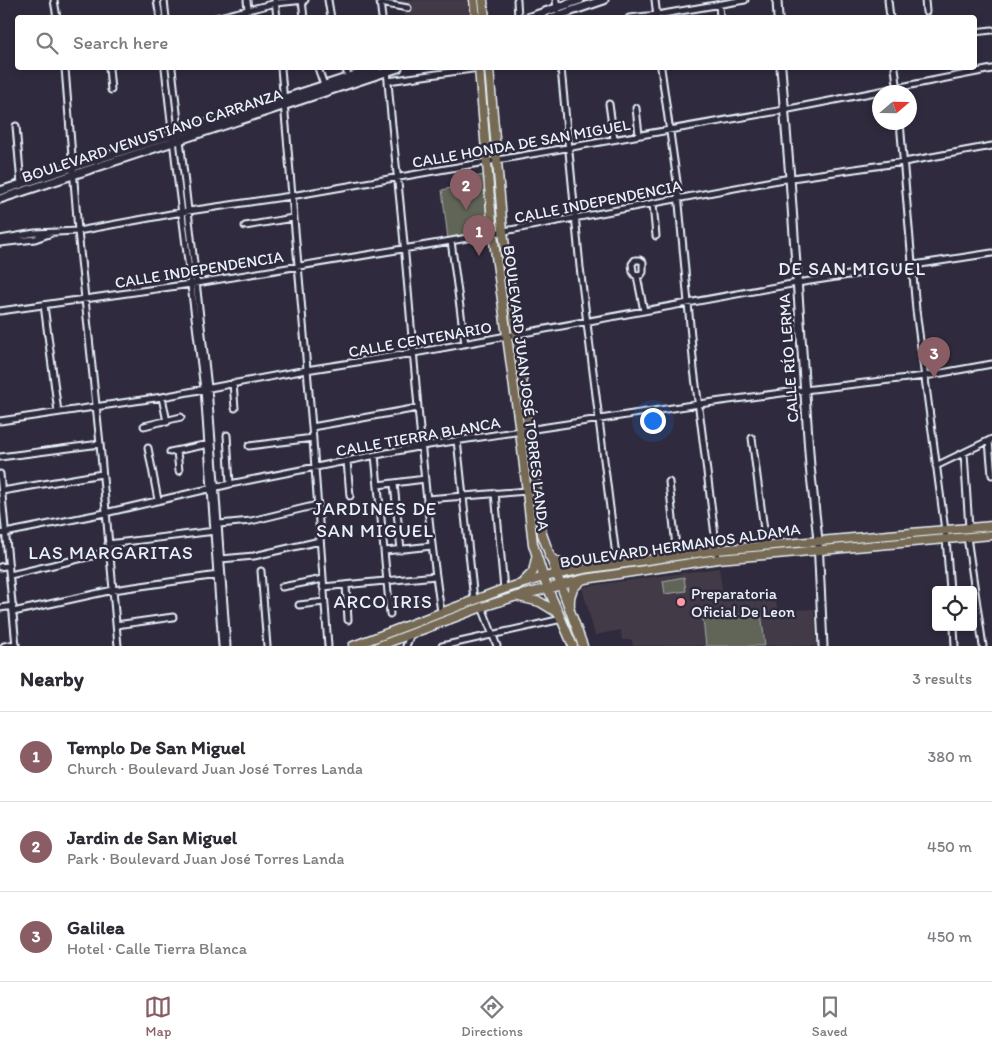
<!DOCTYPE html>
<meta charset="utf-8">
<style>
body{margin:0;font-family:Itim,sans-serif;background:#f7f7f7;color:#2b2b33}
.controls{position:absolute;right:15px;bottom:15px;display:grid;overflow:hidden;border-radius:5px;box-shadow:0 2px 8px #0003}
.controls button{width:45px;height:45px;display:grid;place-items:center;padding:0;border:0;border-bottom:1px solid #e1e1e2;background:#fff;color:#2b2b33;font:25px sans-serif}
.compass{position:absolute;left:872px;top:85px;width:45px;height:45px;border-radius:50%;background:#fff;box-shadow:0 2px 8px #0003;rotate:70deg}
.you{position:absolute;left:652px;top:420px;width:18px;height:18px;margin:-12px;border:4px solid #fff;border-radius:50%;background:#1a73e8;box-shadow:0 0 0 8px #1a73e833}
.badge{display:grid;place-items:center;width:32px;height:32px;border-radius:50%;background:#8a5d65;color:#fff;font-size:16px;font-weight:700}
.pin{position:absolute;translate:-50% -41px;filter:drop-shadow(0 1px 2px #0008)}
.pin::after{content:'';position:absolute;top:26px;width:18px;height:15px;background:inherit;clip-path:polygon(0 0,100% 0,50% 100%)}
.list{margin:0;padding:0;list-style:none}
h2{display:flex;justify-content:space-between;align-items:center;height:65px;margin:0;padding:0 20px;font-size:21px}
h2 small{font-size:16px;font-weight:400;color:#7c7c81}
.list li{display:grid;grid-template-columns:32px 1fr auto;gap:15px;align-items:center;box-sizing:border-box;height:90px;padding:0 20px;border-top:1px solid #e1e1e2}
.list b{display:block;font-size:19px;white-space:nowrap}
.list p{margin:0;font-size:16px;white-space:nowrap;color:#7c7c81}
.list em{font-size:16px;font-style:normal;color:#7c7c81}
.icon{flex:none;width:28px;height:28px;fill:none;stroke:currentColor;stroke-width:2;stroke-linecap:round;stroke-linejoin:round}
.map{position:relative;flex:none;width:992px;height:646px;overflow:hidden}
.search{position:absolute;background:#fff;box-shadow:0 2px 8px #0003;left:15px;right:15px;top:15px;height:55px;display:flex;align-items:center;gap:12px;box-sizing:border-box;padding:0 18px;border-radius:5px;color:#7c7c81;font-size:19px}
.sheet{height:335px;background:#fff}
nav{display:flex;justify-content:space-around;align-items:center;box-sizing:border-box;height:70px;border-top:1px solid #e1e1e2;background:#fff;font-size:14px;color:#7c7c81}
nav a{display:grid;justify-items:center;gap:2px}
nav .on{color:#8a5d65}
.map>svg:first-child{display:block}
</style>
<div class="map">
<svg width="992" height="646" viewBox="0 0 992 646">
<rect width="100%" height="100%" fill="#2f2a3d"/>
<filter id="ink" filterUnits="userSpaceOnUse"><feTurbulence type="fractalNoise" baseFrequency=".02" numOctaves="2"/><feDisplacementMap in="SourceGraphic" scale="10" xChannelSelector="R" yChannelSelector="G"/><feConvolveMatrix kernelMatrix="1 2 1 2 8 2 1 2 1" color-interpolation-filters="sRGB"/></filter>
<g filter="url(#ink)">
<path fill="#433b47" d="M399,0H469L471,17H404Z
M719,568L723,596L773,592L778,611L814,609L817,646H633L632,640H622L621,630L595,635L582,587Z"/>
<path fill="#606558" stroke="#a4aba8" d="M484,175L490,231L448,239L442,190L451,188V182Z
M684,577L686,591L665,594L663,581Z
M761,612L765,646H706L703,619Z"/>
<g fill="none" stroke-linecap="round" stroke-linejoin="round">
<g stroke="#e8f1f8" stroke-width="9">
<path id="street" d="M54,0L57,18
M157,0L160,18
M164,0L166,18
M247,0L248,10
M275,0L277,18
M302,0L304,18
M328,0L331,18
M517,0L518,18
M556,0L557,10
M655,0L657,17
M888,0L890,18
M925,0L926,12
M380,1L382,18
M380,3L408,8
M719,4L720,18
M215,18L276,3L305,0
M629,18L657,15L745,0
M974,32L992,30
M65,68L78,231L100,444L118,646
M109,68L111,90
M165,68L176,166L204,389L222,646
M172,68L208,388L227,646
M281,68L312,427L328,646
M318,68L324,85
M345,68L349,77
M387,68C391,127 399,185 404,244C415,367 423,490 441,612
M561,68L580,267L617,564
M661,68L677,182L694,369L718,559
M895,68L898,92
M388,81L479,68
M609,104L614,139
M636,108L639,135
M900,122L916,310L946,538L950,590
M16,126L21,184
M653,204L656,236
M245,226L293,218
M0,239L35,233L78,231L182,212L291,196L784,110L992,69
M451,241L465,344
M0,243L35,239L52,233
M640,260L643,262V272L641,275H635L633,272L632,264L635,260Z
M637,276L644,311
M44,305L58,412
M0,311L191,284L451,241L778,180L904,162L992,146
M233,383L235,408
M162,397L167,422
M0,421L162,397L306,370L414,353L797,283L992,253
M144,426L181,417
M312,427L418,408
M227,435L230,484
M752,438L766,545
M457,440L474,600
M989,441L992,475
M249,446L313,438
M148,448L158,500
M177,451L179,471
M170,452L209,444
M964,453L969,528
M375,455L390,614
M0,457L100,444
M347,461L350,496
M936,466L992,439
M0,474L16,646
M669,482L677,556
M394,484L401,550
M378,485L425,479
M2,491L102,474
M495,493L504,589
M427,499L527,491
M219,524L251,521L317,505
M0,534L105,513L230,484L422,446L699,404L804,390L925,376L992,364
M967,537L983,646
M108,544L215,531
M385,551L432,546
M221,559L254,556L320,541
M0,567L9,565
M261,571L267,646
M10,575L109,552
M346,585L348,620
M282,587L323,579
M323,587L436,576
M389,601L407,600L416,603
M299,605L324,602
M482,607L497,646
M0,608L13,606
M13,612L113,590L218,575
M116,625L173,617
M954,627L955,646
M4,646L16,644
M406,646L411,634
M442,646L562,619"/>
</g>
<g stroke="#e8f1f8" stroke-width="11">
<path id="secondary" d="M777,0L778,18
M527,18L580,0
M551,18L604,0
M781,68L790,178L810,466L818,540L823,646
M0,191L377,68
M0,199L398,68"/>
</g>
<g stroke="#e8f1f8" stroke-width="11">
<path id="primary" d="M474,0L476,18
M483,0L485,18
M479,68L493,234L520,432L533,544L545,582L573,646
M489,68L503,231L542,534L583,646
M549,556L564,566L577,569
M523,582L533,572L536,558
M519,597L540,602L558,613
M570,606C569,595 572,588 581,581
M353,646L504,589L544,577L584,569L717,550L992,526
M379,646L482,607L514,597L585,579L718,559L992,535"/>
</g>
<use href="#street" stroke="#2f2a3d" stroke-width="5"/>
<use href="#secondary" stroke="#2f2a3d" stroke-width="7"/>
<use href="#primary" stroke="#766a54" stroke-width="8"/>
</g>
</g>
<circle fill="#ff9aa2" stroke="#2f2a3d" stroke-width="2" cx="681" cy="602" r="5"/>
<g text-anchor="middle" stroke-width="5" stroke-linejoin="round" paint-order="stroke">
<g font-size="16" fill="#e8f1f8" stroke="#2f2a3d">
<text transform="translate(152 135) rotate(-18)" y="6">BOULEVARD VENUSTIANO CARRANZA</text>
<text transform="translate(521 143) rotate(-10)" y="6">CALLE HONDA DE SAN MIGUEL</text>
<text transform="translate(598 201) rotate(-11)" y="6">CALLE INDEPENDENCIA</text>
<text transform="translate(199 269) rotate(-9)" y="6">CALLE INDEPENDENCIA</text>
<text transform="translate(420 339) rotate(-10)" y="6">CALLE CENTENARIO</text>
<text transform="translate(788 358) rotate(-94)" y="6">CALLE RÍO LERMA</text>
<text transform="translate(527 388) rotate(83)" y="6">BOULEVARD JUAN JOSÉ TORRES LANDA</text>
<text transform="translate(418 436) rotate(-10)" y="6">CALLE TIERRA BLANCA</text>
<text transform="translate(680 545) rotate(-8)" y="6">BOULEVARD HERMANOS ALDAMA</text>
</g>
<g font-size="16" fill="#e8f1f8" stroke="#2f2a3d" text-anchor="start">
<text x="691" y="599">Preparatoria<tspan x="691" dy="18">Oficial De Leon</tspan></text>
</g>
<g font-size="19" letter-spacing="1" fill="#e8f1f8" stroke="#2f2a3d">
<text x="852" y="275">DE SAN MIGUEL</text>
<text x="375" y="515">JARDINES DE<tspan x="375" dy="22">SAN MIGUEL</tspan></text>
<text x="111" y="559">LAS MARGARITAS</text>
<text x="383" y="608">ARCO IRIS</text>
</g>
</g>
</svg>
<div class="controls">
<button><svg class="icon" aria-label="locate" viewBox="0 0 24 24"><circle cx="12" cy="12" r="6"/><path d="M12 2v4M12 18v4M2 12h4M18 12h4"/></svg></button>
</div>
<svg class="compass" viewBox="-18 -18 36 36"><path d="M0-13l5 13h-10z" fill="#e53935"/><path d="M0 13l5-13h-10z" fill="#7c7c81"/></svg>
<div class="you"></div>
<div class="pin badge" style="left:479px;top:256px">1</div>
<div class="pin badge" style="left:466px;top:210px">2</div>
<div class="pin badge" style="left:934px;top:378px">3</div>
<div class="search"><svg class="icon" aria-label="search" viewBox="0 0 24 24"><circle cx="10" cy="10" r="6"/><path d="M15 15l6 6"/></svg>Search here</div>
</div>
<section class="sheet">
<h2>Nearby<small>3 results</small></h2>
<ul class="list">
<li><span class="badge">1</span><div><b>Templo De San Miguel</b><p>Church · Boulevard Juan José Torres Landa</p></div><em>380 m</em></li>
<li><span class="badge">2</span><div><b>Jardin de San Miguel</b><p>Park · Boulevard Juan José Torres Landa</p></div><em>450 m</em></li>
<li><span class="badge">3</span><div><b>Galilea</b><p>Hotel · Calle Tierra Blanca</p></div><em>450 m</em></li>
</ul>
</section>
<nav>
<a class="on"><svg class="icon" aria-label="map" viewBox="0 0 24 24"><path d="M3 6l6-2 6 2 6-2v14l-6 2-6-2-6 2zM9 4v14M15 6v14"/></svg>Map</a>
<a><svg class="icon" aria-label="directions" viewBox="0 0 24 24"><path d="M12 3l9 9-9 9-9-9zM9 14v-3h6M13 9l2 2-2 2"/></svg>Directions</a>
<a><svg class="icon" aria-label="saved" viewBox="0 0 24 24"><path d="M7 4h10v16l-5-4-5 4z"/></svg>Saved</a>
</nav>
